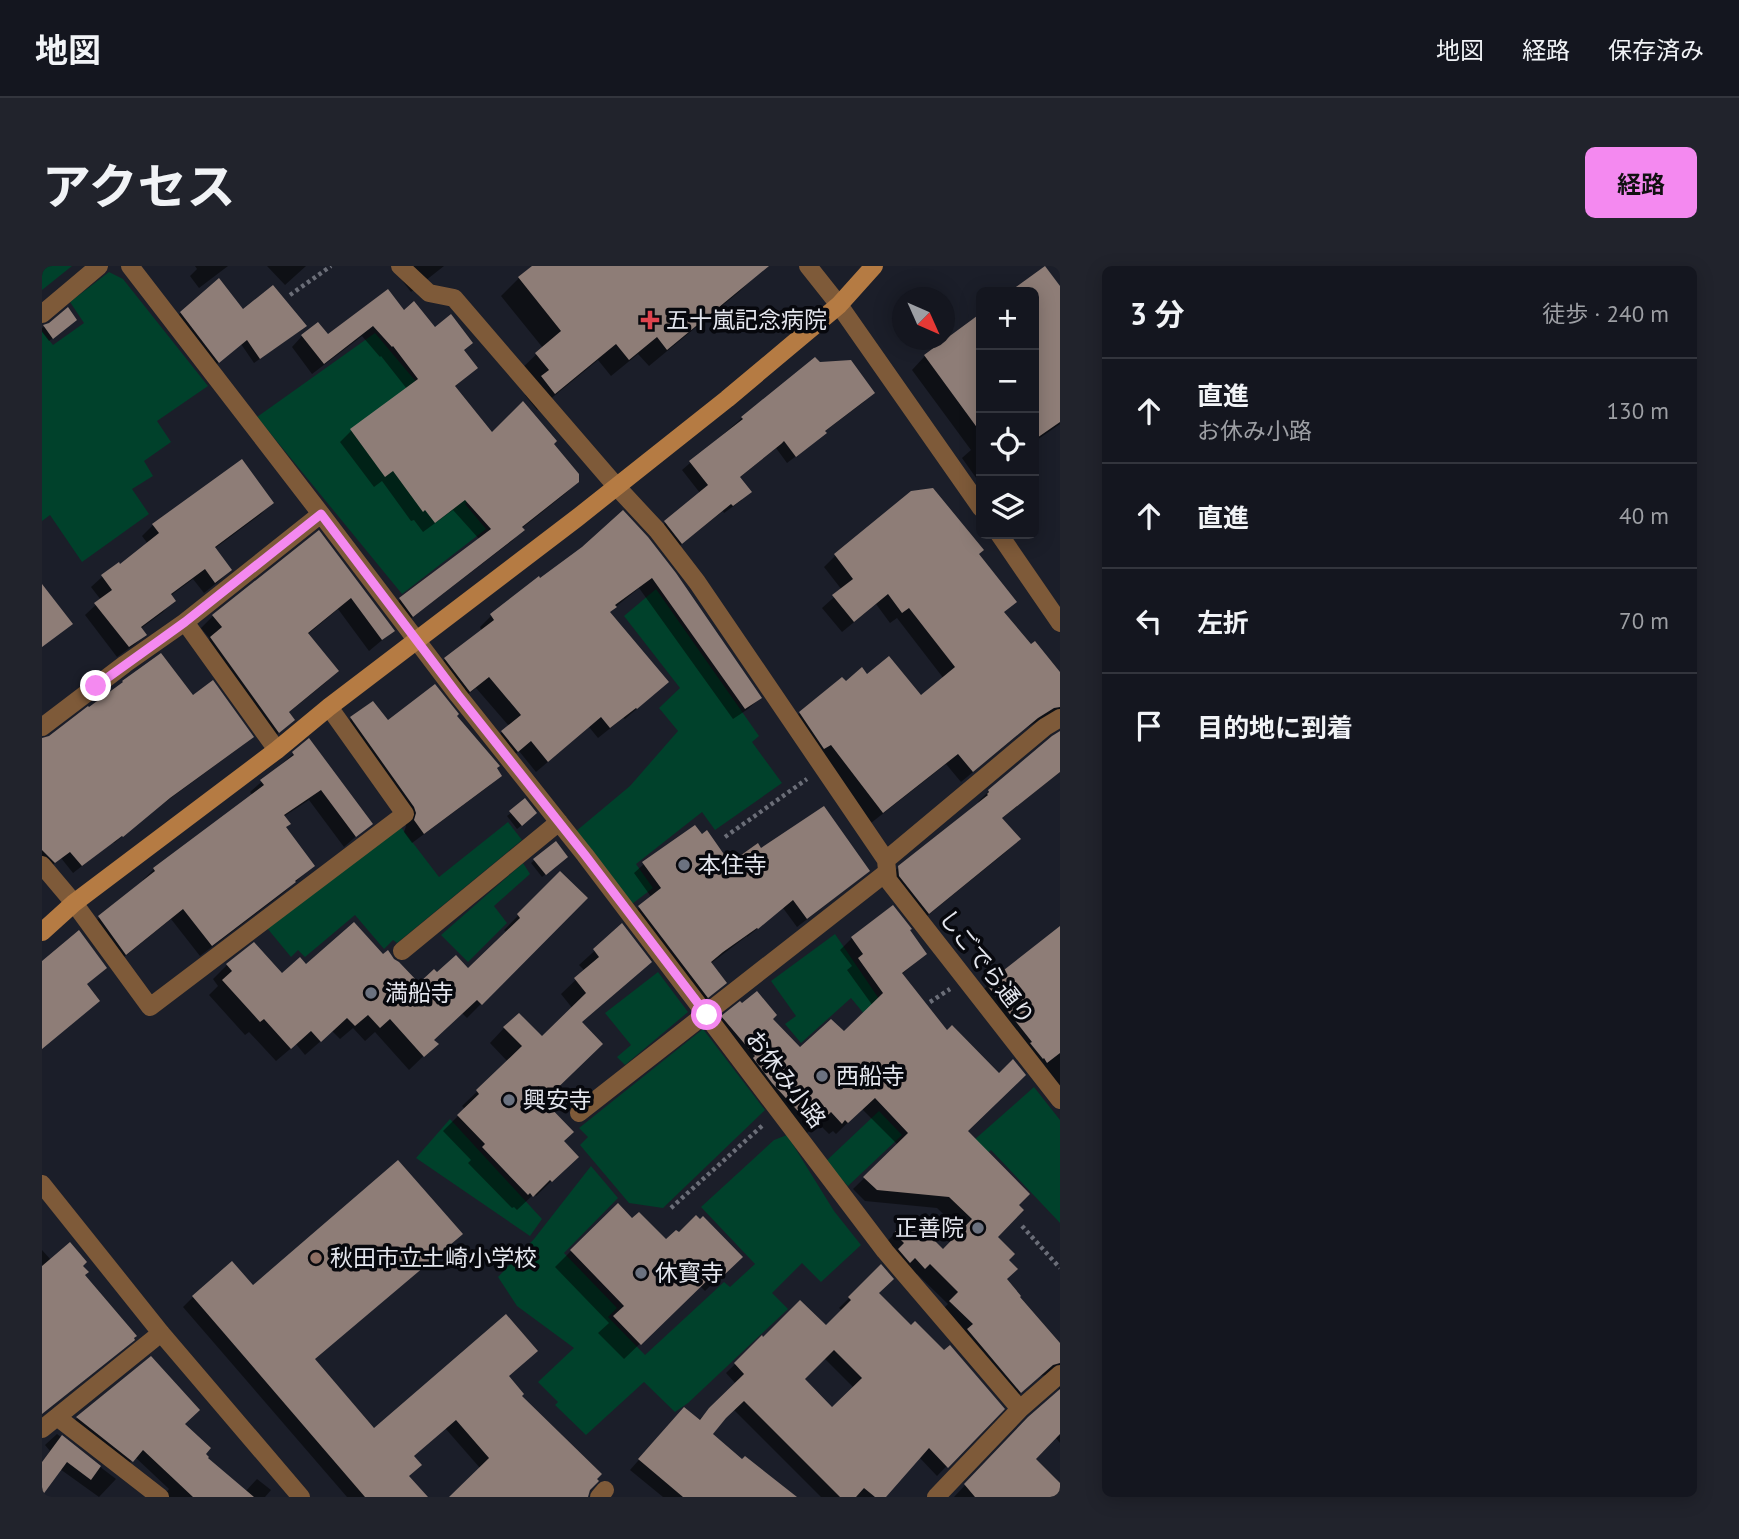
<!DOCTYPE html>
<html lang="ja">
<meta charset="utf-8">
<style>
body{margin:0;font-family:"PT Sans","Noto Sans JP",sans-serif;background:#21232c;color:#f1f3f6}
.controls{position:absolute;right:21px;top:21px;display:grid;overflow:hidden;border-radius:10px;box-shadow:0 4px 18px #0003}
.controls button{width:63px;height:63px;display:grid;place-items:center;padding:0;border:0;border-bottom:2px solid #33353d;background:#14161f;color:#f1f3f6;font:35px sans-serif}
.compass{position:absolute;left:850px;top:21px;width:63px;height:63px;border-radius:50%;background:#14161f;box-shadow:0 4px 18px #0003;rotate:135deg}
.stop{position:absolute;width:21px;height:21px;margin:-16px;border:5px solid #f489f0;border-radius:50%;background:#fff}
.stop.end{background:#f489f0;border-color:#fff;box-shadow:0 2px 7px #0008}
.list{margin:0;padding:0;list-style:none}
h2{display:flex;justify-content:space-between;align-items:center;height:91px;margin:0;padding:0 28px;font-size:30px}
h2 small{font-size:23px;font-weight:400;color:#9d9fa4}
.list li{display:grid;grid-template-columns:46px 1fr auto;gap:21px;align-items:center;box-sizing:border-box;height:105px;padding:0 28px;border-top:2px solid #33353d}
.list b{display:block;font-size:26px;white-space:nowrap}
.list p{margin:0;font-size:23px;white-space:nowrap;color:#9d9fa4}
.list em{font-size:23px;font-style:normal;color:#9d9fa4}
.icon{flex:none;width:38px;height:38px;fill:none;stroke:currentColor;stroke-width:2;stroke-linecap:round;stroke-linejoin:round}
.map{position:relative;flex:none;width:1018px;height:1231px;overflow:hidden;border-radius:10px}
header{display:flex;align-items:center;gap:42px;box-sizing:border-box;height:98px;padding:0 35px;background:#14161f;border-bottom:2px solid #33353d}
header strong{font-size:33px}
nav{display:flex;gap:38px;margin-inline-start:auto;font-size:24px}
.intro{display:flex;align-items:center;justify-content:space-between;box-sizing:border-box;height:168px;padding:0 42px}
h1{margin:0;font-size:49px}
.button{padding:18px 32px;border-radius:10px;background:#f489f0;color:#111;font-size:24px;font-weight:700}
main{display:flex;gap:42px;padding:0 42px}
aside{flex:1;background:#14161f;border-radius:10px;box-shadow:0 4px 18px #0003}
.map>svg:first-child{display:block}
</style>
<header>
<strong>地図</strong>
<nav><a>地図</a><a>経路</a><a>保存済み</a></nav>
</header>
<div class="intro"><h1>アクセス</h1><a class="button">経路</a></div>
<main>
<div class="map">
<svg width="1018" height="1231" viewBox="0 0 1018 1231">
<rect width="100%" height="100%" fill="#1b1e29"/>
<path fill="#00412b" d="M0,0H30L0,24Z
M67,6L81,13L166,120L115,155L129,176L102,195L111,210L90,223L107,248L40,296L8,249L0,255V65L11,79L42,57L28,36Z
M333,67L387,131L444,217L423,238L444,263L360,328L215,151Z
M614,323L717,470L710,476L740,517L673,564L660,546L594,598L611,622L590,638L533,566L588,520L636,465L617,442L638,422L582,350Z
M466,556L480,574L355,677L351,674L342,683L313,649L263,691L256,684L249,691L225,662L358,560L397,611Z
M481,597L488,608L452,640L465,657L426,696L399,669Z
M793,668L869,780L856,789L809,732L759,777L743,758L754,750L729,715Z
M616,706L646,746L583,799L575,791L589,779L563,747Z
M661,763L723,844L621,942L587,937L538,879L546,871L537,862Z
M992,821L1018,854V957L949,884L921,909L898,904Z
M837,845L860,869L806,920L783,896Z
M408,853L500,953L488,970L374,892Z
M745,869L792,945L819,979L779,1016L760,997L730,1027L746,1043L646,1137L633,1146L602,1116L544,1169L513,1139L516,1136L496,1116L532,1082L475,1040L456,1011L492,973L549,900L576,932L522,987L575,1042L566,1051L603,1089L682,1016L688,1021L713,998L659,941L732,874Z"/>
<path fill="#0007" fill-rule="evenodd" d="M153,0H186L157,22L148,10L155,3Z
M225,0H264L243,19Z
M349,0H402L369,26Z
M493,0H709L715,8L698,25L607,100L596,88L569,110L556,94L495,144L483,129L490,122L476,106L501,82L459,30L477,12Z
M1003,3L1018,23V158L992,176V26H970Z
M177,15L201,45L257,65L212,97L199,78L171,101L133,52Z
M361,46L393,63L421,85L434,102L412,121L450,169L509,178L535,216L524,227L479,263L480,264L470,275L359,360L347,345L358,334L438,274L411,244L381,266L372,254L369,255L340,215L332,221L298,176L309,165L365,123L339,90L338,91L320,70L270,108L250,81L260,70L285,71Z
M939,49V214L937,216L920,192L929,184L870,104L883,90Z
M8,58H29L7,75L0,66V62Z
M823,135L782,166L774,175L745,197L734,182L697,212L700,234L682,247L681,245L631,285L615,264L658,227L640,204L700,152Z
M870,227L935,288L961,347L989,380L1018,408V462L1006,451L1000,453L984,462L919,516L904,498L829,557L747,458L758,447L803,418L825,410L879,431L902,413L855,352L848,357L834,338L800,366L780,342L800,324L782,301L793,290Z
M229,237L219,248L172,283L188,304L177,315L162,327L151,313L128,330L131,335L121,346L98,363L102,369L92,379L75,391L43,349L59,334L49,321L60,311L78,300L106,278L100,270L111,259Z
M581,247L718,432L706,443L691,453L597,322L566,347L613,427L583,453L581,452L556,472L547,461L494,506L477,485L463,496L448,477L467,460L434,422L416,436L392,405L403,393L440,365L438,361L449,350L541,282Z
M277,267L351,365L327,385L296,343L265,369L295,405L283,417L246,447L251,454L224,478L157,384L168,373L159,362L171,350Z
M151,431L209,471L201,479L118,540L72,577L71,576L31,607L19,592L4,604L0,600V474Z
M413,450L458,509L447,520L370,577L362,566L364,560L362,553L298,464L309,453L345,457Z
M1018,467V506L959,553L976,573L965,585L875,658L845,613L857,601L937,538L936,536L947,525Z
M251,488L328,558L302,581L267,534L241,551L242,562L271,600L241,627L158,690L129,653L72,699L46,663L57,652L102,616L101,614L112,603L211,530L208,526Z
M469,547L490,551L475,563L465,550Z
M719,584L825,605L816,614L755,661L741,642L705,671V670L668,698L673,726L655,740L587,650L610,632L592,607L602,598L688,600Z
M493,594H521L500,611L489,597Z
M518,607L544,632L425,752L420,747L391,774L394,778L367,804L333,766L323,775L311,762L298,773L290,765L263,789L254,778L234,795L207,766L203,769L167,729L176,720L171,713L185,699L240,710L264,700L341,691L377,720L395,709L426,704L465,667L462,664Z
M580,660L538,757L500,835L519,876L534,891L494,930L492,928L475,944L472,941L470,942L426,897L429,894L401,865L423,843L420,840L466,796L448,777L462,762L500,772L531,743L519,728L543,705L537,699Z
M1018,663V823L932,733L945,720Z
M866,664L883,688L860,708L924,865L975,939L953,971L965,994L963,1013L976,1031L1018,1080V1118L1009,1108L998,1110L967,1137L897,1047L906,1038L875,1008L870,1013L841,979L868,953L901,985L920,966L895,942L823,935L811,923L856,879L820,843L794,868L791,865L787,868L776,857L763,869L669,763L681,751L729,753L758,784L802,768L831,740L805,704L810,700L798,684L810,672Z
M575,939L590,955L624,976L698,991L663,1025L658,1020L582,1093L556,1067L567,1057L513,1001Z
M0,984L9,994L39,999L41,1009L82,1082L0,1148Z
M839,1001L835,1027L869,1061L960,1143L895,1210L877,1191L841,1231H779L691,1143L668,1168L700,1195L752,1231H621L588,1204L633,1153L656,1155L694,1118L684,1107L720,1072L784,1062L801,1045L797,1042ZM782,1092L812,1122L790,1143L760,1113Z
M151,1031L272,1094L332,1164L465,1111L544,1228V1231H409L438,1202L403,1162L371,1191L366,1210L380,1231H305L141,1041Z
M109,1092L141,1158L161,1188L203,1226L215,1213L229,1224L223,1231H121L127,1223L93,1191L82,1202L27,1159Z
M1018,1120V1177L1013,1171L992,1193L1018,1219V1231H912L974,1165L1015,1128Z
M15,1168L74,1213L57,1231L18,1203L0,1227V1196L8,1185L3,1179Z"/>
<path fill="#8e7d77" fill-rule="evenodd" d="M490,0H727L625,84L615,71L587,94L574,78L513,128L499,110L507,104L493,87L519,65L476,11Z
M1003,0L1018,20V156L992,174V26H967Z
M177,12L201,43L231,19L265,60L218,93L205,74L177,97L138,46Z
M346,23L362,44L372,35L393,61L409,48L431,77L422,84L436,102L413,120L450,166L481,135L515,175L512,178L537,208V216L480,261L483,264L371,351L357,332L449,263L423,234L393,257L383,244L381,246L351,205L343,211L308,163L376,113L351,80L350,81L331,60L282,98L259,69L276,56L286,68Z
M26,41L35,54L11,73L1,59L7,57Z
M939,47V167L882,89Z
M773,91L778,96L809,94L833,127L783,165L785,167L754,191L742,175L739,178L698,211L710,226L691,240L689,238L640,278L622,255L666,219L647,195L701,153L699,151Z
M200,193L232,237L173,281L190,304L173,317L163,303L129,328L134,335L99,361L105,369L87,381L52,337L70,324L59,309L77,296L78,298L117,267L110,258Z
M891,222L942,284L937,288L975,336L962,346L989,378L993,375L1018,406V441L1012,442L996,452L931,506L916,488L841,547L789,479L782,483L757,446L800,411L804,415L820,401L825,408L847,390L879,429L913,401L867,342L860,347L846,328L812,356L790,329L811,313L792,288L869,225Z
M581,244L606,271L634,307L720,432L703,443L610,312L573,339L575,341L568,346L627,416L595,443L594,442L568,462L559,451L506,496L489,475L476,486L459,465L479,449L447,411L428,426L402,392L452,354L448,348L497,310L498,312L540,281Z
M277,264L353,365L340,374L309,332L266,367L297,405L247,446L253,454L237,467L168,371L180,361L170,349Z
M0,318L31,358L0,381Z
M119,387L151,429L171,414L212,471L128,532L81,571L80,570L40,600L28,586L13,597L0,584V472L7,470L46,440L47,441L81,416L80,415Z
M393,418L417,448L415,450L458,500L455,502L460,510L382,568L372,554L374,547L372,541L308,451L331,435L346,454Z
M1018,465V506L960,552L979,573L887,648L857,610L856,600L946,529L945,528L947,526L946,524L1010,470Z
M267,472L331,558L314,571L279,524L242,549L249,558L244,561L273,600L253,615L254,616L170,680L141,643L84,689L56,650L113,605L111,602L222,519L218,514L252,489L250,486Z
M483,532L495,547L480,560L467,545Z
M782,540L828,605L765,653L751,634L716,663L715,662L681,686L669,696L685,717L666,732L596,640L619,622L600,596L653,559L660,568L665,564L688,597L716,577L719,582Z
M514,575L526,591L504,609L491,593Z
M518,605L546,632L440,739L435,734L392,774L397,778L382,791L348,753L338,762L326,749L313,760L305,752L279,776L269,765L249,783L222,753L218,756L180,714L190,705L184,698L212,676L240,707L258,691L264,698L312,656L341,688L346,684L352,693L357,696L377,717L392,703L395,706L414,689L426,702L478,652L475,648Z
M851,639L870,663L868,664L885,688L860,707L905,764L910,759L957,807L971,793L984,809L926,865L988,928L977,939L982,944L956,971L973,988L967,994L976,1003L965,1013L979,1030L978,1031L1018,1077V1097L1011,1099L979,1127L925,1063L931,1058L907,1035L916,1026L888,998L883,1003L873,992L868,997L856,983L862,977L852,967L868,950L901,983L930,953L907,931L835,924L821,911L866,867L833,832L806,857L803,854L800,858L789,846L776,859L770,852L766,856L730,817L711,792L713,790L679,750L698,735L700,737L715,725L735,749L731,753L758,781L789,753L802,765L841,727L816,692L821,688L809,671Z
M580,657L610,696L540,756L561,778L502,835L532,866L522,875L537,891L510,916L508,914L491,931L488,927L486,929L440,881L443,878L415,849L437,828L434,824L480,780L461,761L477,747L500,770L544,727L532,712L557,691L551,683Z
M1018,660V787L1005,797L1002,792L1001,793L988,777L990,776L944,718Z
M37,664L65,702L45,718L58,735L0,783V695Z
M356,894L421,968L273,1093L332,1162L464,1048L496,1085L467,1110L482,1128L480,1130L560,1208L555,1213L557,1215L548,1224L546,1231H407L447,1192L414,1154L372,1190L380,1199L367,1210L386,1231H323L150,1030L190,995L211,1019Z
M576,937L590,952L597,946L624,973L634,964L637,966L654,949L658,953L661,950L701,991L681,1010L675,1005L599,1079L571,1050L582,1040L528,984Z
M28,976L45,996L41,1000L47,1006L43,1009L95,1070L92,1072L93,1074L0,1148V1000Z
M839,998L852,1013L837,1027L869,1059L873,1055L902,1084L908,1079L963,1143L906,1202L887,1182L844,1231H833L822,1222L814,1231H798L702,1135L684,1152L671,1168L700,1193L703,1190L755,1231H641L596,1193L642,1141L658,1154L667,1142L702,1108L692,1097L720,1069L721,1071L758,1034L784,1059L809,1034L806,1031ZM792,1084L820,1112L790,1141L763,1113Z
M109,1090L158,1144L143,1158L169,1182L164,1188L167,1191L166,1192L212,1231H151L101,1184L91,1196L34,1151Z
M1018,1123V1168L994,1193L1018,1217V1231H933L922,1218L986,1151Z
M20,1169L59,1200L49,1214L25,1196L0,1230V1196Z"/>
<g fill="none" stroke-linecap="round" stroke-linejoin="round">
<path stroke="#6b6e78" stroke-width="4.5" stroke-dasharray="3.5 3.5" stroke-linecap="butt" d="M248,29L289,0
M683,571L765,513
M888,736L908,723
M629,942L721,859
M980,960L1018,1002"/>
<path stroke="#7e5a39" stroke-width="18" d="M88,0L279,248L416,429L543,589L843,985L978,1143
M358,0L387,27L412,32L574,220L615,264L655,316L844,594L846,614L1018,834
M766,0L797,39L939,242
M0,48L57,0
M957,268L1018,357
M143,356L279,248
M0,461L83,398L143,356L235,484
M844,594L1003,461L1018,452
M0,599L32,637L108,741L363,548L287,441
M360,685L517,556
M537,847L845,606
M0,918L119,1067L259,1231
M15,1151L118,1231
M0,1163L119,1067
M557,1231L563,1224
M894,1231L978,1143L1018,1108"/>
<path stroke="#b57b43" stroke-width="18" d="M0,666L32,637L235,484L287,441L535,252L685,133L797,39L832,0"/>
</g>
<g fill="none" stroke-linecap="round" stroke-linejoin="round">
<path stroke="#f489f0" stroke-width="9" d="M54,420L143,356L279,248L416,429L543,589L665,749"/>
</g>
<path fill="#e0444e" stroke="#07080d" stroke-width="2.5" d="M604.5 43.5h7v7h7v7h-7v7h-7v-7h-7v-7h7z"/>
<g fill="#6b7280" stroke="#07080d" stroke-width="2.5">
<circle cx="642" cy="599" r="7"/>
<circle cx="329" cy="727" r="7"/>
<circle cx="780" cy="810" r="7"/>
<circle cx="467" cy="834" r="7"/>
<circle cx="936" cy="962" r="7"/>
<circle cx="599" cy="1007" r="7"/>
</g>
<circle fill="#8d6e63" stroke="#07080d" stroke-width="2.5" cx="274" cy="992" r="7"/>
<g text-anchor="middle" stroke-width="7" stroke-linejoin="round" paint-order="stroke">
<g font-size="23" fill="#e4e6ee" stroke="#07080d" text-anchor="start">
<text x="624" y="62">五十嵐記念病院</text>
<text x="656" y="607">本住寺</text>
<text x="343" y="735">満船寺</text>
<text x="794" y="818">西船寺</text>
<text x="481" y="842">興安寺</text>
<text x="922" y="970" text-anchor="end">正善院</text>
<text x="288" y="1000">秋田市立土崎小学校</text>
<text x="613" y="1015">休寳寺</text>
</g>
<g font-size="23" fill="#e4e6ee" stroke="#07080d">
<text transform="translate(945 701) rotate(52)" y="8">しごでら通り</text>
<text transform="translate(744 813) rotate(53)" y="8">お休み小路</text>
</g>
</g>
</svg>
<div class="controls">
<button>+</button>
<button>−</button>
<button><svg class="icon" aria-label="locate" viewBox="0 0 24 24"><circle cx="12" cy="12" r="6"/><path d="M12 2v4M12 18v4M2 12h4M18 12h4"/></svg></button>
<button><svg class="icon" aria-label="layers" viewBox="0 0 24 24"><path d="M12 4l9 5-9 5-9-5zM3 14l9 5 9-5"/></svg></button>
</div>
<svg class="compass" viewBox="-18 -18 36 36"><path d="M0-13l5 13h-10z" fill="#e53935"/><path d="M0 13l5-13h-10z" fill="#9d9fa4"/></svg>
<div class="stop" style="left:665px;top:749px"></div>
<div class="stop end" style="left:54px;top:420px"></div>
</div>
<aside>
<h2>3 分<small>徒歩 · 240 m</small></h2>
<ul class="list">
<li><svg class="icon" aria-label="ahead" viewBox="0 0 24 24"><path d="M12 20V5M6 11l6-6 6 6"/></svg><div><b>直進</b><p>お休み小路</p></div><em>130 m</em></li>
<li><svg class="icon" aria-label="ahead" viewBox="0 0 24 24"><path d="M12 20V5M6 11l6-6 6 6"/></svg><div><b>直進</b></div><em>40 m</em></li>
<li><svg class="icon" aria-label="left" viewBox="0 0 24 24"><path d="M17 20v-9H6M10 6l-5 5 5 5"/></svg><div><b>左折</b></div><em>70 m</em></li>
<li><svg class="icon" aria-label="arrive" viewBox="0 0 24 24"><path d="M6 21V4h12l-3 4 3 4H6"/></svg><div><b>目的地に到着</b></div></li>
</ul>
</aside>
</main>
